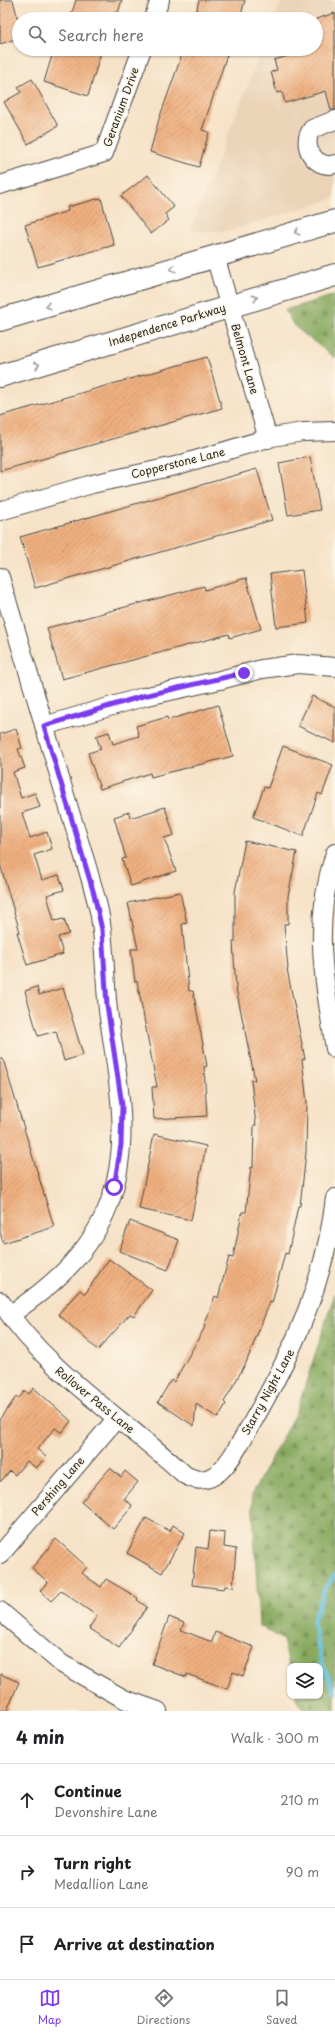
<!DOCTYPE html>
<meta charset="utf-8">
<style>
body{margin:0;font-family:"Playpen Sans",sans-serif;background:#f2f2f2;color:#202124}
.controls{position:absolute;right:12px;bottom:12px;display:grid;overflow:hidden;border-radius:8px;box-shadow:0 1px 3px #0004}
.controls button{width:36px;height:36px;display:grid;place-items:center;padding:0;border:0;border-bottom:1px solid #e0e0e0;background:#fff;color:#202124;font:20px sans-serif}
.stop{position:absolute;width:12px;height:12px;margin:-9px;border:3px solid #7c3aed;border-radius:50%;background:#fff}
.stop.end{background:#7c3aed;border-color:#fff;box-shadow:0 1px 4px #0008}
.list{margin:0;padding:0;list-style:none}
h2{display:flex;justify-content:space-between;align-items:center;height:52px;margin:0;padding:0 16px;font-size:17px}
h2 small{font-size:13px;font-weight:400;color:#757577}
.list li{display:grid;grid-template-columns:26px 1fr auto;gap:12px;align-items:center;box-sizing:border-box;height:72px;padding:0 16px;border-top:1px solid #e0e0e0}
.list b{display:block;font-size:15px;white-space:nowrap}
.list p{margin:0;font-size:13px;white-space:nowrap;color:#757577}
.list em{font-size:13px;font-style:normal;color:#757577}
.icon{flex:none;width:22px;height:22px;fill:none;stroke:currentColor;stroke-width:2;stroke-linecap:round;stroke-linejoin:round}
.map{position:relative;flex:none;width:335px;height:1711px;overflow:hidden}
.search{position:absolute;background:#fff;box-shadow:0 1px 3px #0004;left:12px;right:12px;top:12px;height:44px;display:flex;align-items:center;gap:10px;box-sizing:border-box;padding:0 14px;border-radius:22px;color:#757577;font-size:15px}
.sheet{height:268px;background:#fff}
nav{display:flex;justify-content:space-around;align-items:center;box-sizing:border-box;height:56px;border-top:1px solid #e0e0e0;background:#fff;font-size:11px;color:#757577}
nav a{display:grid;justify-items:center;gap:2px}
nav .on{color:#7c3aed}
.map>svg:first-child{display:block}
</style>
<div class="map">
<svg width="335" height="1711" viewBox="0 0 335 1711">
<defs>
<pattern id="forest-firs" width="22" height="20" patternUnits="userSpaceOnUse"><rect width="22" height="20" fill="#85a85d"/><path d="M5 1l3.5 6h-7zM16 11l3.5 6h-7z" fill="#6d894d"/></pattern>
<pattern id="building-hatch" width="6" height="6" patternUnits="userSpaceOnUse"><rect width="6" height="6" fill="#f0b080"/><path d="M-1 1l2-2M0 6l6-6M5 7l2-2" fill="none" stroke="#c38f69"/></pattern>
</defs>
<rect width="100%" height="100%" fill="#fcf5e5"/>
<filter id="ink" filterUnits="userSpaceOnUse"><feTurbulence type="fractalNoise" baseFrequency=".025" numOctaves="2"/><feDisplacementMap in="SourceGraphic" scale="8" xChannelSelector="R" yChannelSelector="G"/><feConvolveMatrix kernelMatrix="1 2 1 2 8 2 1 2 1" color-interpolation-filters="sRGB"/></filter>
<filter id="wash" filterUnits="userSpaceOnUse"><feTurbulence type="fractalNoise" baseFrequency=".012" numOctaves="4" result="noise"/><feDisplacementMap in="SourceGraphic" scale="16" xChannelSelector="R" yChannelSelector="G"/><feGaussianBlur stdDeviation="0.9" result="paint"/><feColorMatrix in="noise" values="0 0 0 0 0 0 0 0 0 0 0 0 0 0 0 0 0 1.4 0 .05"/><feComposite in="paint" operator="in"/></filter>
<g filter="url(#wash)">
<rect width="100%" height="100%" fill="#f6e2c7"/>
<path fill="#ebd3b8" d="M282,0H335V198L229,231H190L262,49H316V19H274Z"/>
<path fill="url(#forest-firs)" stroke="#586a44" d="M335,295V358L294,326L285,310Z
M335,1293V1711H307L298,1703L296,1696H320V1666H290V1670L283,1640L259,1625L252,1494L297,1410Z"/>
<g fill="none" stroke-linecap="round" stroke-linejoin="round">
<path stroke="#64c1e2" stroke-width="4.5" d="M335,1575L324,1590L313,1622L322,1663L335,1692"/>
</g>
<g id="blocks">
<path fill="url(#building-hatch)" d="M0,0H13L19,23V38L0,44Z
M76,0H122L118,13L114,12L113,19H70Z
M199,0H245L240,19H203L195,17Z
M335,13V110H331L326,91L285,103L282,92L277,93L271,72L277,70L274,60L295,54L293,49H316V19Z
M54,49H102L88,96L44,82Z
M184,49H229L202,130L209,132L199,167L150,152L159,119Z
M32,79L58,126L28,144L4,102L21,92L18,87Z
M148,175L174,207L165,214L169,220L151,234L121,196Z
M101,198L114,245L38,267L25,225L68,211L67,207Z
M207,357L222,408L0,471V416Z
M310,457L320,510L288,515L279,463Z
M257,469L272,520L35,588L20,537Z
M302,570L308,623L276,627L270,574Z
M246,578L261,629L230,638L229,634L62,679L47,628L204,586L205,590Z
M312,696L335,707V743L298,726Z
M218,705L233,756L151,777L150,773L100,789L88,753L101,749L96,736L109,732L113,744L139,736L136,726L167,717L168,720Z
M16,729L22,748L18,749L25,768L13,772L21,798L35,793L40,807L22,813L30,838L47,832L52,849L34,855L42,880L59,875L64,890L47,895L54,921L64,919L69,934L58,937L63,954L27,965L17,932H20L0,864V734Z
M283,746L333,765L322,795L318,793L303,836L253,817L264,787L268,788Z
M165,807L174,835L164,838L176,871L131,886L122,859L126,858L114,817L129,812L130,818Z
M245,841L297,852L288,896V924H284L288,969H287L305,1059H302L307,1103L306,1153L300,1206H298L288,1254L285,1253L272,1303L270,1302L246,1363L224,1402L226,1404L218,1418L196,1404L194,1426L158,1402L171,1380L174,1382L205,1327L204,1326L215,1296L218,1298L229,1257L233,1258L242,1212H246L251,1167L253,1168L254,1125H256L251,1080H255L236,988L233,942H235V892Z
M180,892L187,923L182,924L189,991H193L207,1066L204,1067L207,1116L154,1119L152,1087H157L137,981L135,982L131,949H138L128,903Z
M37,987L39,995L63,988L83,1055L64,1061L56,1031L38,1036L25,991Z
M0,1059H3L54,1227L3,1243L0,1232Z
M154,1134L206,1146L191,1220L139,1209Z
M130,1221L179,1240L168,1270L119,1251Z
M109,1259L152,1290L134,1316L130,1314L98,1350L58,1314L80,1290L85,1294Z
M34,1388L71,1421L62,1433L55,1428L37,1449L46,1457L36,1468L27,1461L15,1475L10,1471L0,1482V1420L16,1397L18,1399L25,1391L29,1394Z
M110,1468L121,1477L125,1471L138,1482L124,1499L132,1505L130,1509L113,1529L81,1502Z
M146,1518L170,1531L173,1525L185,1533L162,1573L127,1553Z
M210,1531L225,1533L224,1547L236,1549L233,1587L225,1586L224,1589L192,1585L196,1547L208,1549Z
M56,1539L87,1567L82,1573L91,1580L101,1587L106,1579L138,1598L137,1600L147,1607L119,1648L89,1628L97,1616L61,1591L51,1601L40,1591L48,1582L32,1568Z
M169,1617L184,1623L181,1630L212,1642L215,1632L254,1647L243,1676L233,1672L227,1689L187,1674L186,1677L152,1664Z
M0,1674L19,1682L7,1711H0Z"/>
</g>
</g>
<g filter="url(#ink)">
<use href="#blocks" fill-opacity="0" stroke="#494642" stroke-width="1"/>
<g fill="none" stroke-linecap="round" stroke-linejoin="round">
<g stroke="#494642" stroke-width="20">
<path id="minor" d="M153,19L160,0
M335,120L312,129C311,131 308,135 308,138C305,153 319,169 335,164
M0,185L104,153L142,49
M215,256L268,439
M0,511L92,484L175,466L272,437L303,432L335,431
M0,577C22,650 43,722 65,795C76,833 90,872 99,911C106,946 104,983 109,1018C118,1081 132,1142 109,1204C90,1254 52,1286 10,1315
M44,726L143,697L220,680L262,669L298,664L335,667
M335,853C312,925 324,977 335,1049
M0,1301C49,1375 121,1416 185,1475C218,1494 235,1450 249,1428C292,1354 325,1284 335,1198
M0,1555L117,1418
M0,1611L62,1664L124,1699L158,1711"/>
</g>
<g stroke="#494642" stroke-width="24">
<path id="major" d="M0,320L335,221
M0,376L335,275"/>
</g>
<use href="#minor" stroke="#fff" stroke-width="18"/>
<use href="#major" stroke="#fff" stroke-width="22"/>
</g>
<defs><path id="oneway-chevron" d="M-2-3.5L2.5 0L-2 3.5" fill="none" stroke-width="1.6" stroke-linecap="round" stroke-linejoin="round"/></defs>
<g stroke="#a0a0a0">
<use href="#oneway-chevron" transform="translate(297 232) rotate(164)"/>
<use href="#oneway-chevron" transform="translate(173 269) rotate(163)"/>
<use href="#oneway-chevron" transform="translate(255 298) rotate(-17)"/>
<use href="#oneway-chevron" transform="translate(48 306) rotate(164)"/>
<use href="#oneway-chevron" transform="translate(37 365) rotate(-17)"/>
</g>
</g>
<g fill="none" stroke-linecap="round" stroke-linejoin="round" filter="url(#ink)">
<path stroke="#7c3aed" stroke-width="5" d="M114,1187L121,1145L122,1105L107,1005L102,930L94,894L44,726L143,696L244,673"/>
</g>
<g text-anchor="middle" stroke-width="3" stroke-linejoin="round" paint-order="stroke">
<g font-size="11" fill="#2b2b2b" stroke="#fcf5e5">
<text transform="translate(121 107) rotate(-70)" y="4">Geranium Drive</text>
<text transform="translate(167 325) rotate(-17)" y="4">Independence Parkway</text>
<text transform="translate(245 359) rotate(74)" y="4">Belmont Lane</text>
<text transform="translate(178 463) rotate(-14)" y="4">Copperstone Lane</text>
<text transform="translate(268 1392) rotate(-61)" y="4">Starry Night Lane</text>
<text transform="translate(95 1400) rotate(39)" y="4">Rollover Pass Lane</text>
<text transform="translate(58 1486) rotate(-49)" y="4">Pershing Lane</text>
</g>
</g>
</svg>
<div class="controls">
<button><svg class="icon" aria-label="layers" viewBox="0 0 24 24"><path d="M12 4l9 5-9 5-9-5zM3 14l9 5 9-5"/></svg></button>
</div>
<div class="stop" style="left:114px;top:1187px"></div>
<div class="stop end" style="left:244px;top:673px"></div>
<div class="search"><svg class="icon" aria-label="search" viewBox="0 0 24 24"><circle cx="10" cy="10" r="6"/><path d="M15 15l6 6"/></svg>Search here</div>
</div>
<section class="sheet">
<h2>4 min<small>Walk · 300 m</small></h2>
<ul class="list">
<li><svg class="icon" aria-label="ahead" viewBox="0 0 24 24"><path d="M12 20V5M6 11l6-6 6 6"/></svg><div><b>Continue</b><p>Devonshire Lane</p></div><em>210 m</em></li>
<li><svg class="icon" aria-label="right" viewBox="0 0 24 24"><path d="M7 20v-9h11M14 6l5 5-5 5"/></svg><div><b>Turn right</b><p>Medallion Lane</p></div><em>90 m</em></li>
<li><svg class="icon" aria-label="arrive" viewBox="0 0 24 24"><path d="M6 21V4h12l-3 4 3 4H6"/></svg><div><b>Arrive at destination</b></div></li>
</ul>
</section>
<nav>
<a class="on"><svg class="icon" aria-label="map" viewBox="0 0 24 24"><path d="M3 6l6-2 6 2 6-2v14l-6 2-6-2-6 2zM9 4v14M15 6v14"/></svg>Map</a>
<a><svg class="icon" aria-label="directions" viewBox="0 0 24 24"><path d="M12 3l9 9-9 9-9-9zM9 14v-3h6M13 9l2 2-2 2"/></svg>Directions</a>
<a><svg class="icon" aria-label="saved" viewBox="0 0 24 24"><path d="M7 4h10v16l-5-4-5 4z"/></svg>Saved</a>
</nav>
